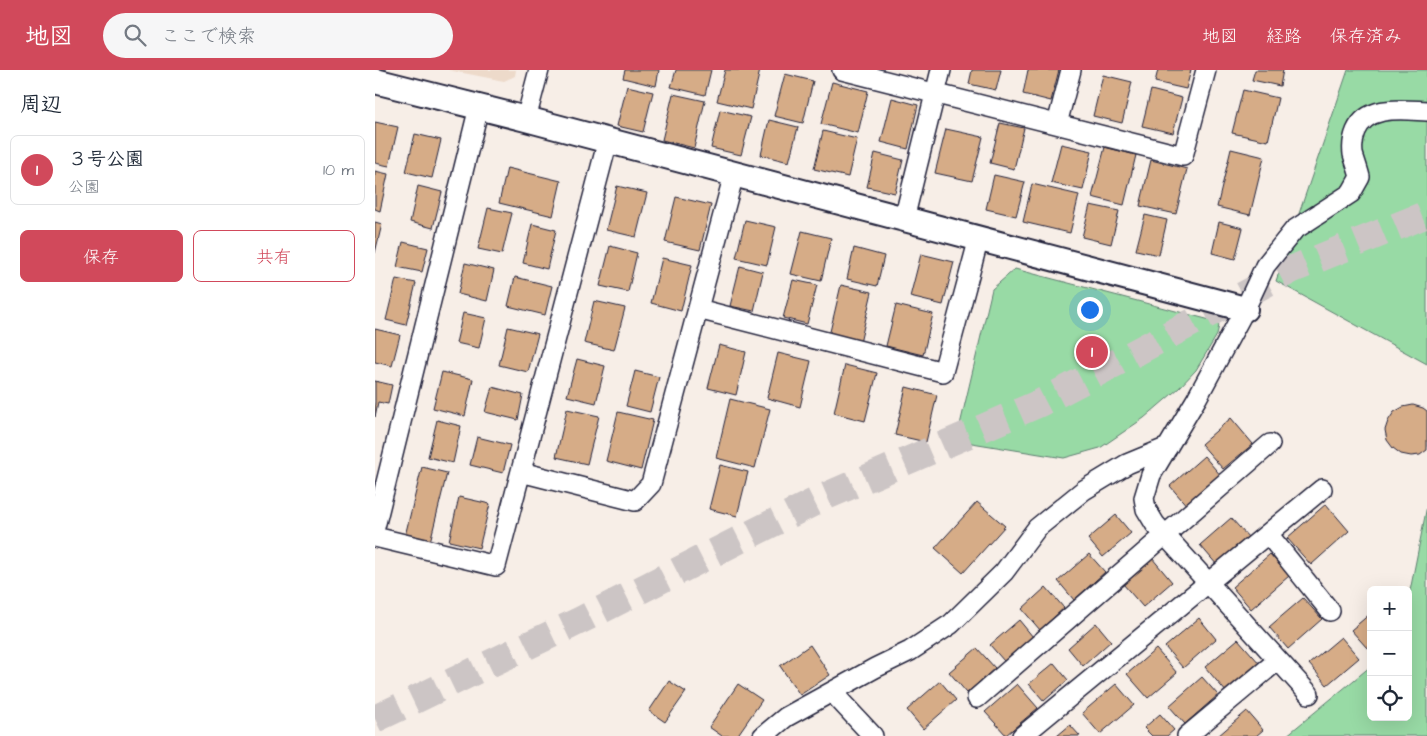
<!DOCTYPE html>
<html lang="ja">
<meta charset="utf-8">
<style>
body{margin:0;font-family:"Architects Daughter","Klee One",sans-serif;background:#f6f6f7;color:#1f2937}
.controls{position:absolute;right:15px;bottom:15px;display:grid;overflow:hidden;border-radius:8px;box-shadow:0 5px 20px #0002}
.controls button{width:45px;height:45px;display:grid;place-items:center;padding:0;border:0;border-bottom:1px solid #e0e1e3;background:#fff;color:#1f2937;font:25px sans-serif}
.you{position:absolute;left:714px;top:239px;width:18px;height:18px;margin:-12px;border:4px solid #fff;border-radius:50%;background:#1a73e8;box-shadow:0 0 0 8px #1a73e833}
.badge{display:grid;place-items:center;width:32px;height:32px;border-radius:50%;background:#d1495b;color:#fff;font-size:16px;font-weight:700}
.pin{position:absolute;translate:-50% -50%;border:2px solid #fff;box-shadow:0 1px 5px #0006}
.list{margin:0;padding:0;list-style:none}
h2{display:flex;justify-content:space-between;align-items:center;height:65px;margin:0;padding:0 20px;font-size:21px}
h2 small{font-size:16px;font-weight:400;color:#747a83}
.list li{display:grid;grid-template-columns:32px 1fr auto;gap:15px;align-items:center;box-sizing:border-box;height:70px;margin:0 10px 10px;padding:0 10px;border:1px solid #e0e1e3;border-radius:8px}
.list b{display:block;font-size:19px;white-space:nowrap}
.list p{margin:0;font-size:16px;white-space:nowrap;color:#747a83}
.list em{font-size:16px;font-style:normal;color:#747a83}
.actions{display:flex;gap:10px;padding:15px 20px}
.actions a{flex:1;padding:11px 0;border:1px solid #d1495b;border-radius:8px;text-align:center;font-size:18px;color:#d1495b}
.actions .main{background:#d1495b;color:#fff}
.icon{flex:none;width:28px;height:28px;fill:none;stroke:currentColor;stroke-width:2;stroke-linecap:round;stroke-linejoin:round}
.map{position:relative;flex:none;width:1052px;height:666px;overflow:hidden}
header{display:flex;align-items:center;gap:30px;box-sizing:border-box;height:70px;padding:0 25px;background:#d1495b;color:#fff}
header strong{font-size:24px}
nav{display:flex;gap:28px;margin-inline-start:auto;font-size:18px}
.search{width:350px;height:45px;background:#f6f6f7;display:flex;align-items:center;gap:12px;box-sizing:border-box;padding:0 18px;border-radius:28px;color:#747a83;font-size:19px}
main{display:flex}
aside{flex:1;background:#fff}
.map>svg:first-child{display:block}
</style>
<header>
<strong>地図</strong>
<div class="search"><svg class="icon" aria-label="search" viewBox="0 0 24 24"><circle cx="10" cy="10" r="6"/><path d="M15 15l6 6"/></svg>ここで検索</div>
<nav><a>地図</a><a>経路</a><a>保存済み</a></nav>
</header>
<main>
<aside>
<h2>周辺<small></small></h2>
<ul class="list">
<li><span class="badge">1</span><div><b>３号公園</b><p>公園</p></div><em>10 m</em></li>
</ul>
<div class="actions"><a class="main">保存</a><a>共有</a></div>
</aside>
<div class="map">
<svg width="1052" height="666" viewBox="0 0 1052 666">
<rect width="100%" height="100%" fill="#f7eee7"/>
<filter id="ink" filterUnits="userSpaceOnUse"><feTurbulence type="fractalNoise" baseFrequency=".02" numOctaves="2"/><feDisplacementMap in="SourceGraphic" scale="10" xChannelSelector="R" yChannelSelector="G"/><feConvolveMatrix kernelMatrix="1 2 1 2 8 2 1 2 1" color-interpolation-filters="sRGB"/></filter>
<g filter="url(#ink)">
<path fill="#eddaca" d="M73,0H141L140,6L129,11Z"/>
<path fill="#98daa5" stroke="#5d7e70" d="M973,0H1052V294L901,211Z
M640,199L839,251L842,252L844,255L842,265L821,300L804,318L769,348L725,378L689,388L597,373L584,359L617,219Z
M1052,436V666H911L996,596V647H1033V531Z"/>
<path fill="#d6ac87" stroke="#22223b" d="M250,0H284L281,16L248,8Z
M301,0H336L330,25L296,17Z
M350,0H385L376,39L342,31Z
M597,0H626L621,20L594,14Z
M653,0H684L676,31L648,24Z
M783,0H816L811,19L780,12Z
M880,0H908L905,16L877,10Z
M410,4L438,11L428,53L399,46Z
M728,5L757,12L747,53L718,46Z
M457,12L493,21L483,63L446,54Z
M252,16L278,22L268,62L242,56Z
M776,20L807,28L798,63L767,56Z
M868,20L903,28L893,71L857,63Z
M298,24L330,31L319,78L287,70Z
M517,28L543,35L533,79L506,72Z
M345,40L376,47L366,85L336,78Z
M394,50L423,57L414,92L386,85Z
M0,52L23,57L14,96L0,93Z
M625,53L649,58L639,99L615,93Z
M571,59L608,67L597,111L560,103Z
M448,61L482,69L473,107L439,99Z
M40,64L66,70L57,108L31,102Z
M686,74L717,81L708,120L676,113Z
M730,77L761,85L749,135L717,127Z
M856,79L889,87L875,145L842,137Z
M500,83L528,90L520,123L492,117Z
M776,90L812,99L801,144L765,136Z
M132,98L186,111L178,146L124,133Z
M0,101L13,104L5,141L0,139Z
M619,105L650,112L641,146L611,139Z
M657,114L704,125L695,163L648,152Z
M43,116L67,122L58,158L35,152Z
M242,116L272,123L261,167L231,160Z
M301,127L336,135L325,180L290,172Z
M715,135L744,141L736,174L707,167Z
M113,138L137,143L127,184L103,179Z
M770,145L792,150L784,185L761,180Z
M370,150L401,157L392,195L361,188Z
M0,152L7,154L0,183Z
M844,152L868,158L860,189L837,183Z
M157,154L181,160L172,199L148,193Z
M427,161L456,168L446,211L416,204Z
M28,172L53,178L47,202L22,197Z
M235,176L262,183L253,222L225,216Z
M479,178L509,186L502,216L472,209Z
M546,184L579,192L568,235L535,227Z
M287,188L317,195L306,241L276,233Z
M90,193L119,200L112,231L83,224Z
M365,196L388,202L379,241L355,236Z
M140,207L177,216L170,245L133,236Z
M21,209L41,213L31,255L11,250Z
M418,210L442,215L432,254L408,248Z
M466,215L497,222L485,273L454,266Z
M219,231L250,238L239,280L209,273Z
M521,235L558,244L548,285L511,276Z
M88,243L111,248L104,278L81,273Z
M133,257L163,264L153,302L124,295Z
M0,259L25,265L17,296L0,292Z
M344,275L371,282L361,325L333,318Z
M403,283L436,291L425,337L392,328Z
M202,289L230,296L221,333L192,326Z
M470,295L502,303L490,351L459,343Z
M260,301L284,307L275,342L251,336Z
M67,302L98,309L90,346L58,338Z
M0,311L17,315L13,334L3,332L0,347Z
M117,317L148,325L143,350L110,342Z
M531,317L562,325L551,372L520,365Z
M355,329L395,339L380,398L341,388Z
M1038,335L1048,338L1052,341V380L1045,385L1036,386L1026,384L1018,378L1012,370L1010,360L1013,351L1019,342L1028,337Z
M192,339L224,346L212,394L181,387Z
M243,342L278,350L266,400L231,391Z
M856,348L878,374L848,399L826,374Z
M62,350L86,356L78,393L53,387Z
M102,367L135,375L128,403L95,395Z
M829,386L847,407L813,437L795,416Z
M345,395L373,402L362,446L334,439Z
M47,397L72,403L54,476L29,470Z
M84,427L115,434L104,478L74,471Z
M602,432L630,456L588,503L560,478Z
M951,434L974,461L936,495L912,468Z
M741,445L756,463L728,487L713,469Z
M856,448L874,468L842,495L825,475Z
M714,484L730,502L699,530L683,511Z
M895,484L914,506L876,539L857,517Z
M777,488L797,512L768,537L748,514Z
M671,517L689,538L665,560L647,539Z
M928,528L947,549L913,579L894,557Z
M996,543V575L992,578L976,560Z
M824,548L841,569L808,598L790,577Z
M644,550L658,567L629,591L615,575Z
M721,553L736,571L708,596L693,578Z
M966,567L984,588L952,615L934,594Z
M863,569L885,594L852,623L830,597Z
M435,575L455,605L425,625L405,596Z
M602,578L620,598L592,623L574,602Z
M781,579L802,603L773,628L752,604Z
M679,593L693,610L669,631L654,614Z
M827,607L843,625L810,654L794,636Z
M294,611L311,622L290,652L274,641Z
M565,611L581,630L548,659L532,640Z
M363,614L387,630L362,666H347L334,657Z
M642,614L663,638L631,665L610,642Z
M741,614L759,635L725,664L707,643Z
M872,641L888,660L881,666H843Z
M785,644L799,660L792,666H777L769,658Z
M695,655L705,666H682Z"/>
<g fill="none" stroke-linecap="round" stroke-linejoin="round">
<path stroke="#ccc5c5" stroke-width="28" stroke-dasharray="28 14" stroke-linecap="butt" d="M0,649L206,550L449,427L665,333L918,199L1052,144"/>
<g stroke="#22223b" stroke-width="22">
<path id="minor" d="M467,0L808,86L831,0
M151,49L164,0
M682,54L696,0
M529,149L566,0
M323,239L568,302L604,168
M146,402L260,431L276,414L359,104
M0,457L104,37
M893,464L955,541
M0,467L121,496L233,70
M457,622L498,666
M934,624L780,454L771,439L769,428L776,405L822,328L870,239L890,196L919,160L976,123L985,107C983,99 980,91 978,84C977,76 978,68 981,61C993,34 1028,40 1052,41
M602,628L895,374
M388,666L411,647L500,598L535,581L576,554L629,502L662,458L709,420L752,394L793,377
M647,666L947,419
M812,666L903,590"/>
</g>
<g stroke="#22223b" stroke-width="28">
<path id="tertiary" d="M0,11L151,49L870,239"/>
</g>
<use href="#minor" stroke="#fff" stroke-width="19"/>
<use href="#tertiary" stroke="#fff" stroke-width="24"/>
</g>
</g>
</svg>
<div class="controls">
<button>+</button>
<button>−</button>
<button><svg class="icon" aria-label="locate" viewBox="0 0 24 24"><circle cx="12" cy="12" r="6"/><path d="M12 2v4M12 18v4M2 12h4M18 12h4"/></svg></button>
</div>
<div class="you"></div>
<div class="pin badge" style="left:717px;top:282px">1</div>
</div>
</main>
